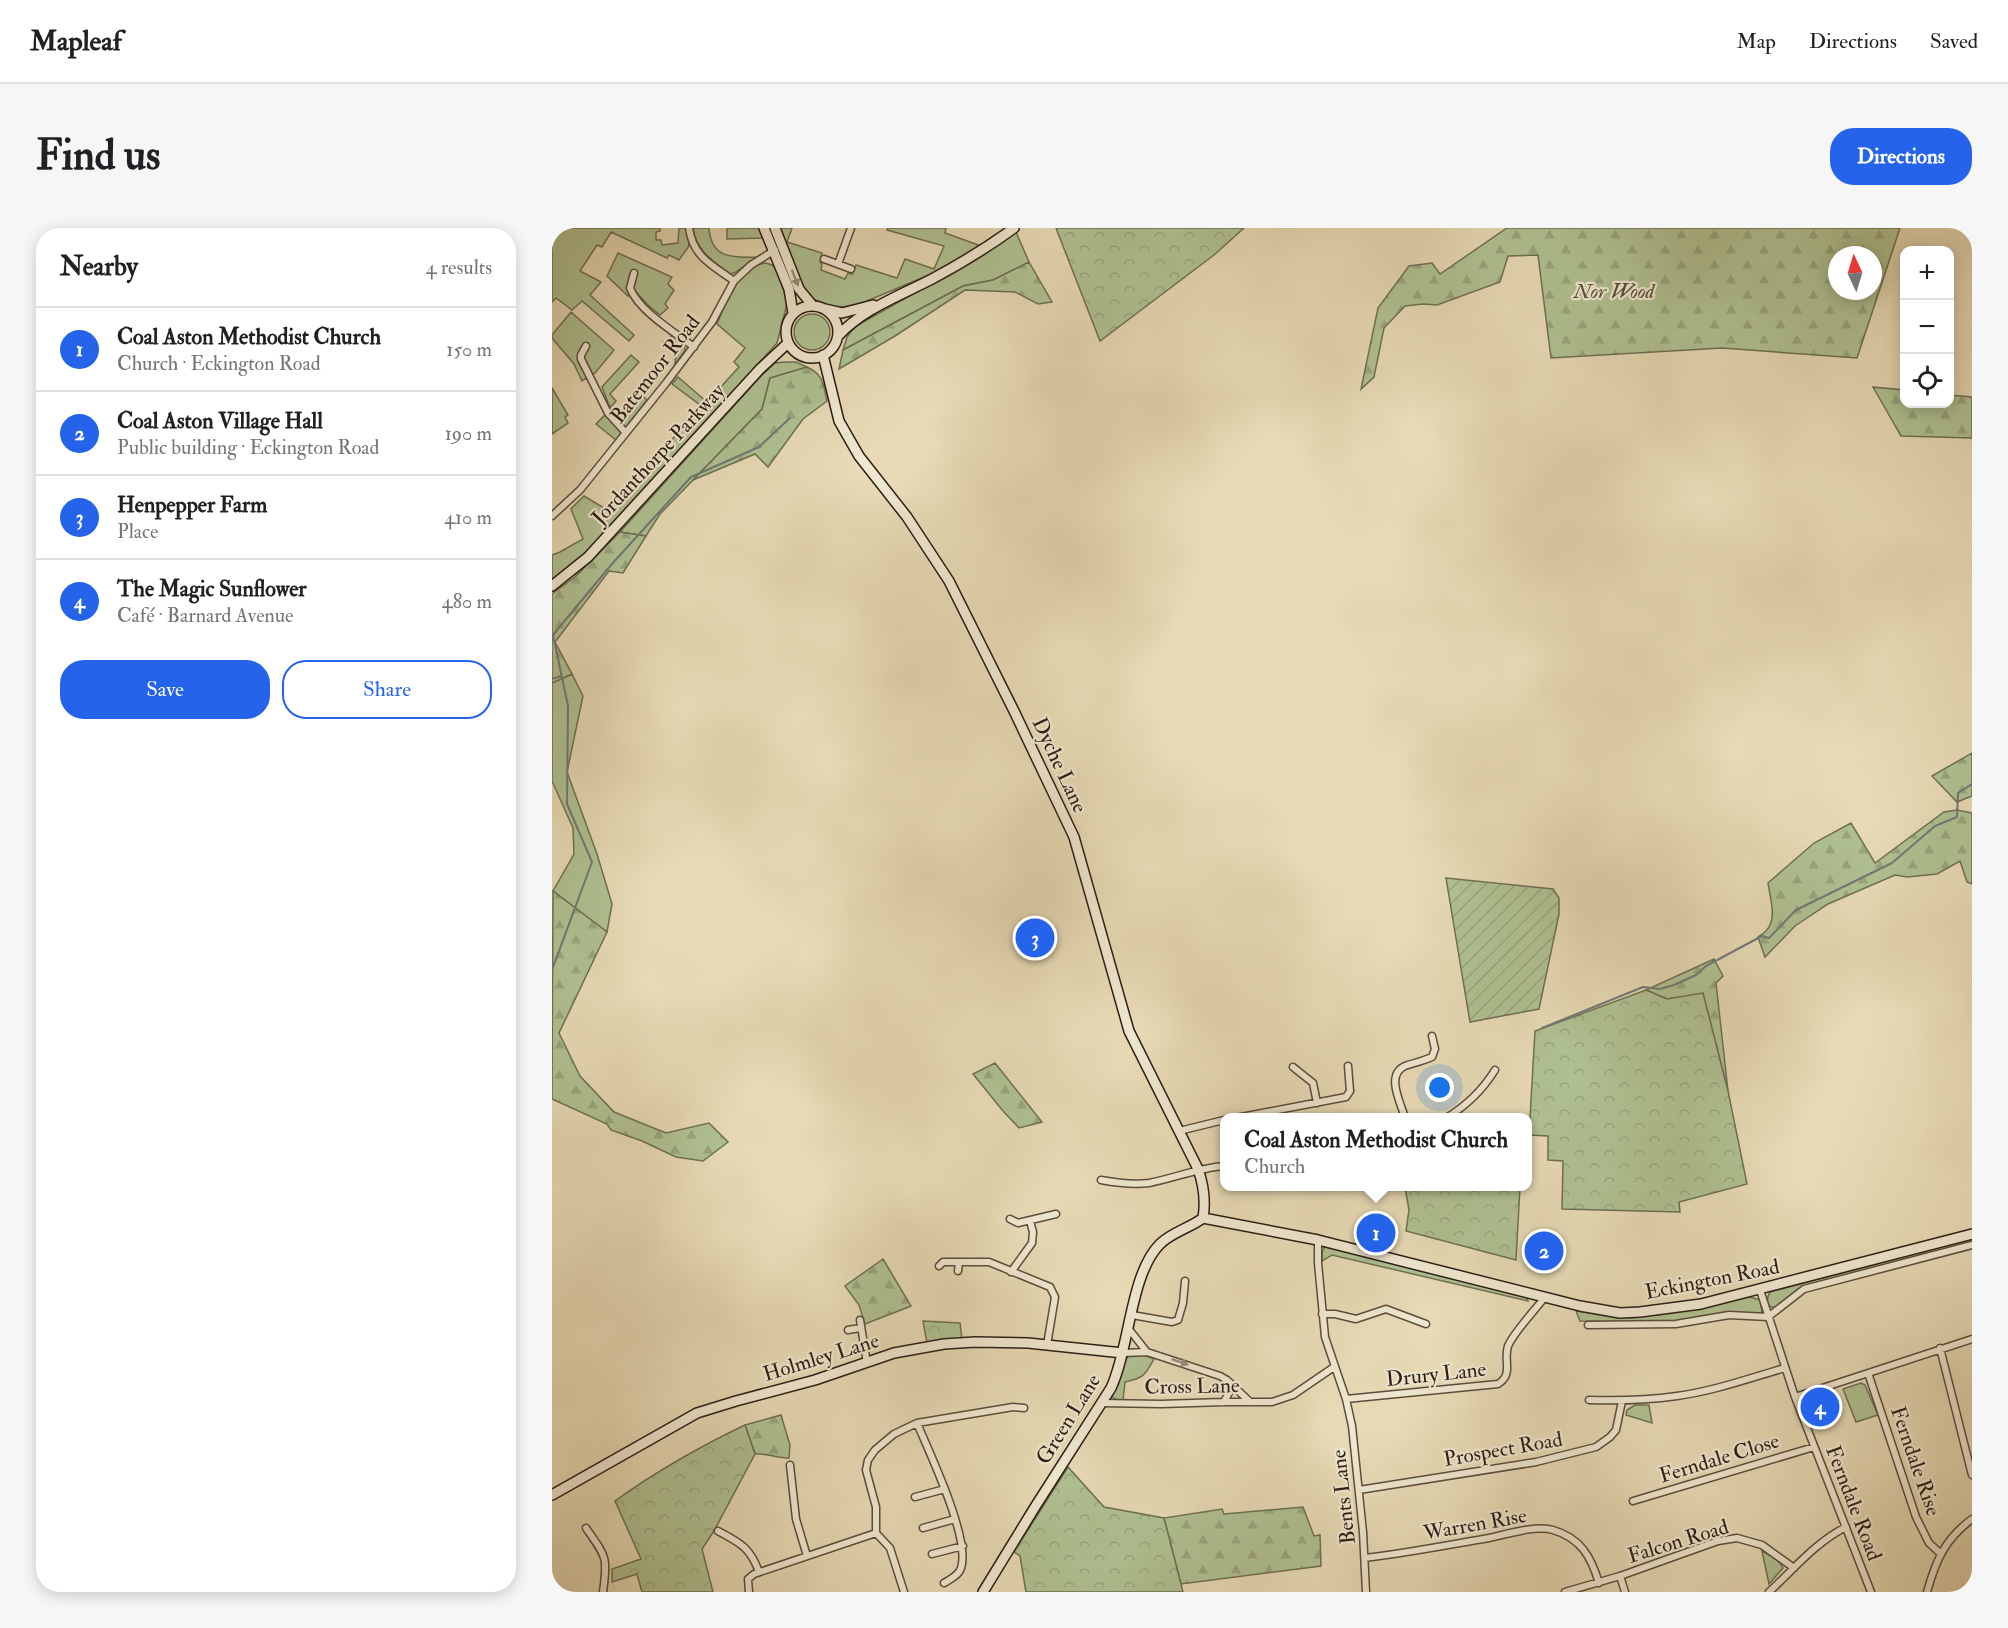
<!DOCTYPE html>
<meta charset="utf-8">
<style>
body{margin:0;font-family:"IM FELL Double Pica",serif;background:#f6f6f6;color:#202124}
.controls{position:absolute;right:18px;top:18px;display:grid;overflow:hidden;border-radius:12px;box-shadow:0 3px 15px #0003}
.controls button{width:54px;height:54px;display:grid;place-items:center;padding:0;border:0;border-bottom:2px solid #e0e0e0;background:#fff;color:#202124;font:30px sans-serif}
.compass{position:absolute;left:1276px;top:18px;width:54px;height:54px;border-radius:50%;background:#fff;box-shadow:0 3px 15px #0003;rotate:356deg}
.you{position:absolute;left:888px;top:860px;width:21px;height:21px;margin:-15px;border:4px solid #fff;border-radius:50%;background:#1a73e8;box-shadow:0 0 0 9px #1a73e833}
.badge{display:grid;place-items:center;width:39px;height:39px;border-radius:50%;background:#2563eb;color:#fff;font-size:20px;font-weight:700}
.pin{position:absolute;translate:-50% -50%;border:3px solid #fff;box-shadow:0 2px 6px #0006}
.popup{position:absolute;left:668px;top:885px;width:312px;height:78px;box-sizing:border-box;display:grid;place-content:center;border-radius:12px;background:#fff;filter:drop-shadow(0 2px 4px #0005);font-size:20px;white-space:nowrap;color:#757577}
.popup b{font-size:22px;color:#202124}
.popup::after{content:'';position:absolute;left:50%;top:100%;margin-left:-12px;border:12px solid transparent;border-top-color:#fff}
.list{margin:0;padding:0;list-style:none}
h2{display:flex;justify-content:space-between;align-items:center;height:78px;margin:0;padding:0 24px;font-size:26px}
h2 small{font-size:20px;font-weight:400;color:#757577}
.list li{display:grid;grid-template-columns:39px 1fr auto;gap:18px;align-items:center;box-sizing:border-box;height:84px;padding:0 24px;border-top:2px solid #e0e0e0}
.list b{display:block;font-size:22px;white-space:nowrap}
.list p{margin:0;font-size:20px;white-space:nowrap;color:#757577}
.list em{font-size:20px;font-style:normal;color:#757577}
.actions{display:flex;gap:12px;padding:18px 24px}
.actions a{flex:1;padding:14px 0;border:2px solid #2563eb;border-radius:24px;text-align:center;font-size:21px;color:#2563eb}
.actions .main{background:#2563eb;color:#fff}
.icon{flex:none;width:33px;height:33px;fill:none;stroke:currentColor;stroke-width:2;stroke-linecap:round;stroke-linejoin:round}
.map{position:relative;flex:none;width:1420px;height:1364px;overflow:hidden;border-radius:24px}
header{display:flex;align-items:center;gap:36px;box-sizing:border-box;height:84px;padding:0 30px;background:#fff;border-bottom:2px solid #e0e0e0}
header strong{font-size:28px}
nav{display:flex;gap:33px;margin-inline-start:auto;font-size:21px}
.intro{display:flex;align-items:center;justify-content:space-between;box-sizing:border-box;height:144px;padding:0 36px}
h1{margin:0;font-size:42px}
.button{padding:15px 27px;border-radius:24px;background:#2563eb;color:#fff;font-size:21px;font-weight:700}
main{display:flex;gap:36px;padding:0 36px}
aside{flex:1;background:#fff;border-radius:24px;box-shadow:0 3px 15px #0003}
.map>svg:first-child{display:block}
</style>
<header>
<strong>Mapleaf</strong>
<nav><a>Map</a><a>Directions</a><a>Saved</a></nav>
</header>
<div class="intro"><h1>Find us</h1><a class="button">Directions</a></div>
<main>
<aside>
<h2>Nearby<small>4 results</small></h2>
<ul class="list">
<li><span class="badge">1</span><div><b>Coal Aston Methodist Church</b><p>Church · Eckington Road</p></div><em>150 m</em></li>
<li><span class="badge">2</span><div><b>Coal Aston Village Hall</b><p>Public building · Eckington Road</p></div><em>190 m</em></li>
<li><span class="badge">3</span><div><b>Henpepper Farm</b><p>Place</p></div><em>410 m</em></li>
<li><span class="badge">4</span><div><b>The Magic Sunflower</b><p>Café · Barnard Avenue</p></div><em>480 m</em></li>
</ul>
<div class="actions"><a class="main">Save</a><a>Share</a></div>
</aside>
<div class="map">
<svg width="1420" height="1364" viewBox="0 0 1420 1364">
<defs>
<pattern id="forest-firs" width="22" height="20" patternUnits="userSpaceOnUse" patternTransform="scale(1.5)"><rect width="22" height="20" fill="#b0c192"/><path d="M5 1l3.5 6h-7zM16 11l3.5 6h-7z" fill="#98a57d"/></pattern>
<pattern id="park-crowns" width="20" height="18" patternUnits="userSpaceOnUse" patternTransform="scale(1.5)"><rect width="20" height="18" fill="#b0c192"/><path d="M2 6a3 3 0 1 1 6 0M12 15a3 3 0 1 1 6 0" fill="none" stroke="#98a57d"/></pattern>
<pattern id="garden-furrows" width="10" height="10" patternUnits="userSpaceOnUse" patternTransform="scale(1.5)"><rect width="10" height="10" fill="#b0c192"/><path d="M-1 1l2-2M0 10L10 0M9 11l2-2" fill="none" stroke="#98a57d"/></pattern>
</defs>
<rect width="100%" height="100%" fill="#e7dab5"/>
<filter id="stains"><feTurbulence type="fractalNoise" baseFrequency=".00333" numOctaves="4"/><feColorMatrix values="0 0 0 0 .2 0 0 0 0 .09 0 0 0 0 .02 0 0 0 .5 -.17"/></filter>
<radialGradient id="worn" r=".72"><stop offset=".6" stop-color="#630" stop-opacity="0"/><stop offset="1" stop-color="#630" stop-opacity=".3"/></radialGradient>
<path fill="#b0c192" stroke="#6e6f54" stroke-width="1.5" d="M0,0H108V3L104,4V12H109L110,17L126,15L127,0H134L137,18L127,32L117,27L115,30L59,4L50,19L45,17L28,43L49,54L38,67L82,107L77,113L30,73L20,82L4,70L0,74Z
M141,0H157C159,30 179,30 205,29L182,45L178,46C161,33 144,23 141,0Z
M175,0H207L211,10L175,11Z
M228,0H240L235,14L270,25L268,34L270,36L269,42L293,51L296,45L300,46L304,37L345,50L353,31L382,41L392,18L335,2L336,0H394L393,5L429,18L384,44L303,78C289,80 270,78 258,68C247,59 235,15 228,0Z
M464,4L477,34L441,52L411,58L291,122L295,109L302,99L395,47Z
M66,25L120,49L116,56L122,62L113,76L116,80L108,87L96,77L84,64L76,68L55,48Z
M214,35L220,37L224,40L234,69L235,76L225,115L33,327L0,352V327L8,324L31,311L19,281L32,268L57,283L89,250L148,177L120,156L126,149L155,174L187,139L182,134L193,120L165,96C174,74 186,39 214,35Z
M19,84L62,122L43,145L30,153L22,136L0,110V107Z
M242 104a18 18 0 1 1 36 0a18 18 0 1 1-36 0Z
M120,108L132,114L133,123L123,136L124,125L111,114Z
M79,127L87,134L58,166L64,173L58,180L50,159Z
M233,134H244L255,139L218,150L210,181L108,286L94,308L68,304L209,148L223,135Z
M0,160L16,187L13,189L16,195L0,206Z
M92,169L95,172L64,212L44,196L54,186L67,193L76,180Z
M20,446L31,468L15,544L45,626L60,676L55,704L1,663L22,626L21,600L0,553V455Z
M1420,1010V1015L1252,1058L1224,1079H1219C1214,1075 1215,1069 1218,1064Z
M773,1018L891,1046L975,1070L976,1073L780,1027L770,1033V1025Z
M1198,1069L1208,1072L1210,1083L1208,1086L1174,1084L1132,1092L1110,1094L1028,1093L1024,1083L1078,1090L1138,1082Z
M578,1127H592L602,1131C593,1147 592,1150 573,1154L571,1172H565L560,1169L573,1132Z
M1309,1155L1313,1157L1326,1187L1304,1194L1291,1161Z
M1083,1177H1097L1100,1195L1074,1187L1075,1182Z
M1210,1323C1218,1327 1228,1332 1231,1340L1217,1356Z"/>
<path fill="url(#forest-firs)" stroke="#6e6f54" stroke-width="1.5" fill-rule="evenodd" d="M955,0H1348L1305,130L1170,120L999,130L986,27L956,28L948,54L885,77L871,76L853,78L832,100L822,149L809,161L826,80L857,38L880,35L888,46ZM1285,27H1321V63H1285Z
M477,34L500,74L486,76L463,64L413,62L343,108L287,141L291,122L411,58L441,52Z
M255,139C272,147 271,156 275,173L251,191L216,239L203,226L141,252L210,181L218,150Z
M1321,159L1352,162V176H1398V167L1420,169V210L1349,208Z
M68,304L94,308L71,345L57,343L3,414L20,446L0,455V366L23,349Z
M1420,525V568L1405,574L1380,548Z
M1405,582L1420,585V656L1415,654L1408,633L1385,646L1355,649L1343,647L1276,676L1243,698L1213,729L1206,709C1228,697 1219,676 1216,655L1262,615L1299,595L1323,635L1392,584Z
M1,663L55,704L7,805L28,848L62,884L114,905L157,895L176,914L151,933L124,929L90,913L59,902L55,896L0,871Z
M1162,731L1171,748L1164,755L1176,863L1151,766L1115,771L1094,762Z
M443,835L490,894L467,900L451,883L421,846Z
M331,1031L359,1078L313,1096L307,1077L293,1058Z
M229,1187L238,1217L237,1230C225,1230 215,1225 203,1226L193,1197Z
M751,1279L762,1308L768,1307L769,1338L629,1356L612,1290L670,1281L672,1286Z"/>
<path fill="url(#park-crowns)" stroke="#6e6f54" stroke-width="1.5" d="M504,0H692L662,27L548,113Z
M1094,762L1115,771L1151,765L1176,863L1195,956L1127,974L1128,984L1010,981L1011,933L996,932V908L977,907L983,803Z
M853,959H968L964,1032L854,1003L857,982Z
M371,1093L408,1095L410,1111L375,1115Z
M193,1197L203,1226L162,1303L150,1321L161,1364H90L85,1346L60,1354V1341L89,1331L63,1273C106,1242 145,1220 193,1197Z
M516,1239L552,1279L612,1290L631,1364H474L468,1328L462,1324Z"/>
<path fill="url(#garden-furrows)" stroke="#6e6f54" stroke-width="1.5" d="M894,650L1001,661L1007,670V686L987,781L918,794Z"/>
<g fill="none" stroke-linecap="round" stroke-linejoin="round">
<path stroke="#707979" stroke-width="2" d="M0,451L9,448
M0,742L40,634L15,576L16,478L1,407L59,337L139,249L207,219L238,190
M990,800L1091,759L1108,761L1122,757L1144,747L1154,738L1210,708L1217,710L1244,682L1340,635L1383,598L1405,589L1406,565L1420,556"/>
<g stroke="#5b4c3e" stroke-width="9">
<path id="street" d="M137,0C141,29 160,37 182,53
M272,31L299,41
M286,36L299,0
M82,45L78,60C87,83 122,104 142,119
M34,118L29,127V131L56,185L74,205
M0,288L28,262L114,155L160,94L182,53L199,37L223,22
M741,839L761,855L765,875
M684,890L794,869L798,863L796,838
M853,890C849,875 833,847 853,838C862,835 871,833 880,829L883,821L880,808
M894,890C914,878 930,863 943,842
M627,903L672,892
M549,952C565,955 581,957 597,955C623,950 646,940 672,938
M458,991L466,995L504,986
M766,1012V1035L773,1109L794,1171L800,1198L811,1304L814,1364
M387,1038L391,1034H437L498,1059L503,1069L495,1117
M406,1043L407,1034
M459,1044L480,1015L481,1004L478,993
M1208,1062L1243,1169L1319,1364
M770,1086H783L804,1091L834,1081L874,1096
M580,1087L620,1094L626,1092L631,1075L633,1053
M308,1092L315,1135
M1036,1097L1124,1096L1177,1087L1216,1089L1252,1061L1420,1017
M576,1100L595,1124
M296,1102L308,1100
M1388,1120L1420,1247
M571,1125L595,1124L668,1148L675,1152L698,1174
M1316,1145L1364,1289L1377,1315L1389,1326
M1243,1169L1420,1111
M794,1171L946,1156C962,1146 951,1133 956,1118C962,1104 983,1082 993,1069
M1037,1172C1066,1173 1096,1172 1125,1168C1162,1163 1198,1150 1233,1140
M672,1174L681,1157
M550,1175L609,1176L672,1174H720L741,1167L782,1139
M365,1195C377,1224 419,1311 409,1340C407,1347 399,1351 392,1355
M238,1237L244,1291L255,1328
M807,1262L984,1234L1044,1219L1058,1209L1064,1202L1070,1173
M363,1269L393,1261
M1081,1273L1262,1219
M34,1300C54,1329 56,1328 51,1364
M371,1300L403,1291
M166,1303C188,1315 198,1319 207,1344
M380,1326L411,1318
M813,1330C855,1325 896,1317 937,1310C955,1306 984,1297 1001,1302C1029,1310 1039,1329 1047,1355
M1068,1348L1073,1364
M197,1364L196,1351L202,1346L324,1305
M352,1364L338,1320L324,1305V1279L314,1242L316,1232L323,1222L342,1206L365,1195L461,1179L472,1180
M1013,1364L1068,1348L1166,1313L1185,1310L1210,1317L1242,1340
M1217,1364C1242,1341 1264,1314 1294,1299
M1375,1364C1384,1332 1393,1311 1420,1291"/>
</g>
<g stroke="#2c1d17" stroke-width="12">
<path id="secondary" d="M212,0L237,61L241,85
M223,0L247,61L261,78
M234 104a26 26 0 1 1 52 0a26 26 0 1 1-52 0Z
M273,81L290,85L321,77
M286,108C311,81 347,68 380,51C408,36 436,19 462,0
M271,127L287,193L307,228L355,289L397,353L462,483L522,609L577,803L646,941C652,958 654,972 651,990
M0,358L36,329L208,141L236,115
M651,990L766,1012L1028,1078L1068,1085L1088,1084L1149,1076L1420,1006
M0,1267L145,1185L184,1173L263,1152L342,1125L392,1116L423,1114L476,1115L571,1125
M431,1364L483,1279L559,1160C578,1119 578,1046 608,1016C620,1004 638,1000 651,990"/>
</g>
<use href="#street" stroke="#efe7cf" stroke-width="6"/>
<use href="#secondary" stroke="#efe7cf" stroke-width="9"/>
</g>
<defs><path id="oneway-solid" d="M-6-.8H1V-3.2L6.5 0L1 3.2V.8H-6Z" transform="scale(1.5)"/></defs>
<g fill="#978c7c">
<use href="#oneway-solid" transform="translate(243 50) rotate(69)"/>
<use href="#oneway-solid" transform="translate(628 1134) rotate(18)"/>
</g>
<g text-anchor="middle" stroke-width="4.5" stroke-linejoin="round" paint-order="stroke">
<g font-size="21" font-style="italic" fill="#544e3c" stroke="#efe7cf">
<text x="1062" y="70">Nor Wood</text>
</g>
<g font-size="21" fill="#2c1d17" stroke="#efe7cf">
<text transform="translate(103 141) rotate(-52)" y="7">Batemoor Road</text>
<text transform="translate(106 226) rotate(-47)" y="7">Jordanthorpe Parkway</text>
<text transform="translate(508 537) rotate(65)" y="7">Dyche Lane</text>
<text transform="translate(1160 1051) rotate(-11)" y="7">Eckington Road</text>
<text transform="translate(269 1129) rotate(-17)" y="7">Holmley Lane</text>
<text transform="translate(884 1146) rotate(-6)" y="7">Drury Lane</text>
<text transform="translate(640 1158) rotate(-1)" y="7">Cross Lane</text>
<text transform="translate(516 1191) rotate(-58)" y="7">Green Lane</text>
<text transform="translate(951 1221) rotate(-10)" y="7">Prospect Road</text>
<text transform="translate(1167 1230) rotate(-17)" y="7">Ferndale Close</text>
<text transform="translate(1364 1233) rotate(71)" y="7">Ferndale Rise</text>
<text transform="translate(791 1269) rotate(-96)" y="7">Bents Lane</text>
<text transform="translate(1302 1275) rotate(69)" y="7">Ferndale Road</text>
<text transform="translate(923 1296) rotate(-10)" y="7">Warren Rise</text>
<text transform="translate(1126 1313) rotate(-17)" y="7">Falcon Road</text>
</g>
</g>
<rect width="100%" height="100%" filter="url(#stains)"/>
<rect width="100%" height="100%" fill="url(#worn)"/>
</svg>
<div class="controls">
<button>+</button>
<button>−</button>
<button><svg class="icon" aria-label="locate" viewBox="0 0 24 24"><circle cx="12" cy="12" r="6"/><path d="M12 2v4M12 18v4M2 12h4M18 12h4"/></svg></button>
</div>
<svg class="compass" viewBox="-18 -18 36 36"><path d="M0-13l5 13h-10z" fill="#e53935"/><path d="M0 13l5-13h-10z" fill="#757577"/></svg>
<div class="you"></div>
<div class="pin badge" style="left:824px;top:1005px">1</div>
<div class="popup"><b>Coal Aston Methodist Church</b>Church</div>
<div class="pin badge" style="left:992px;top:1023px">2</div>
<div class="pin badge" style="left:483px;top:710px">3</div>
<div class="pin badge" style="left:1268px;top:1179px">4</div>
</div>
</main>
